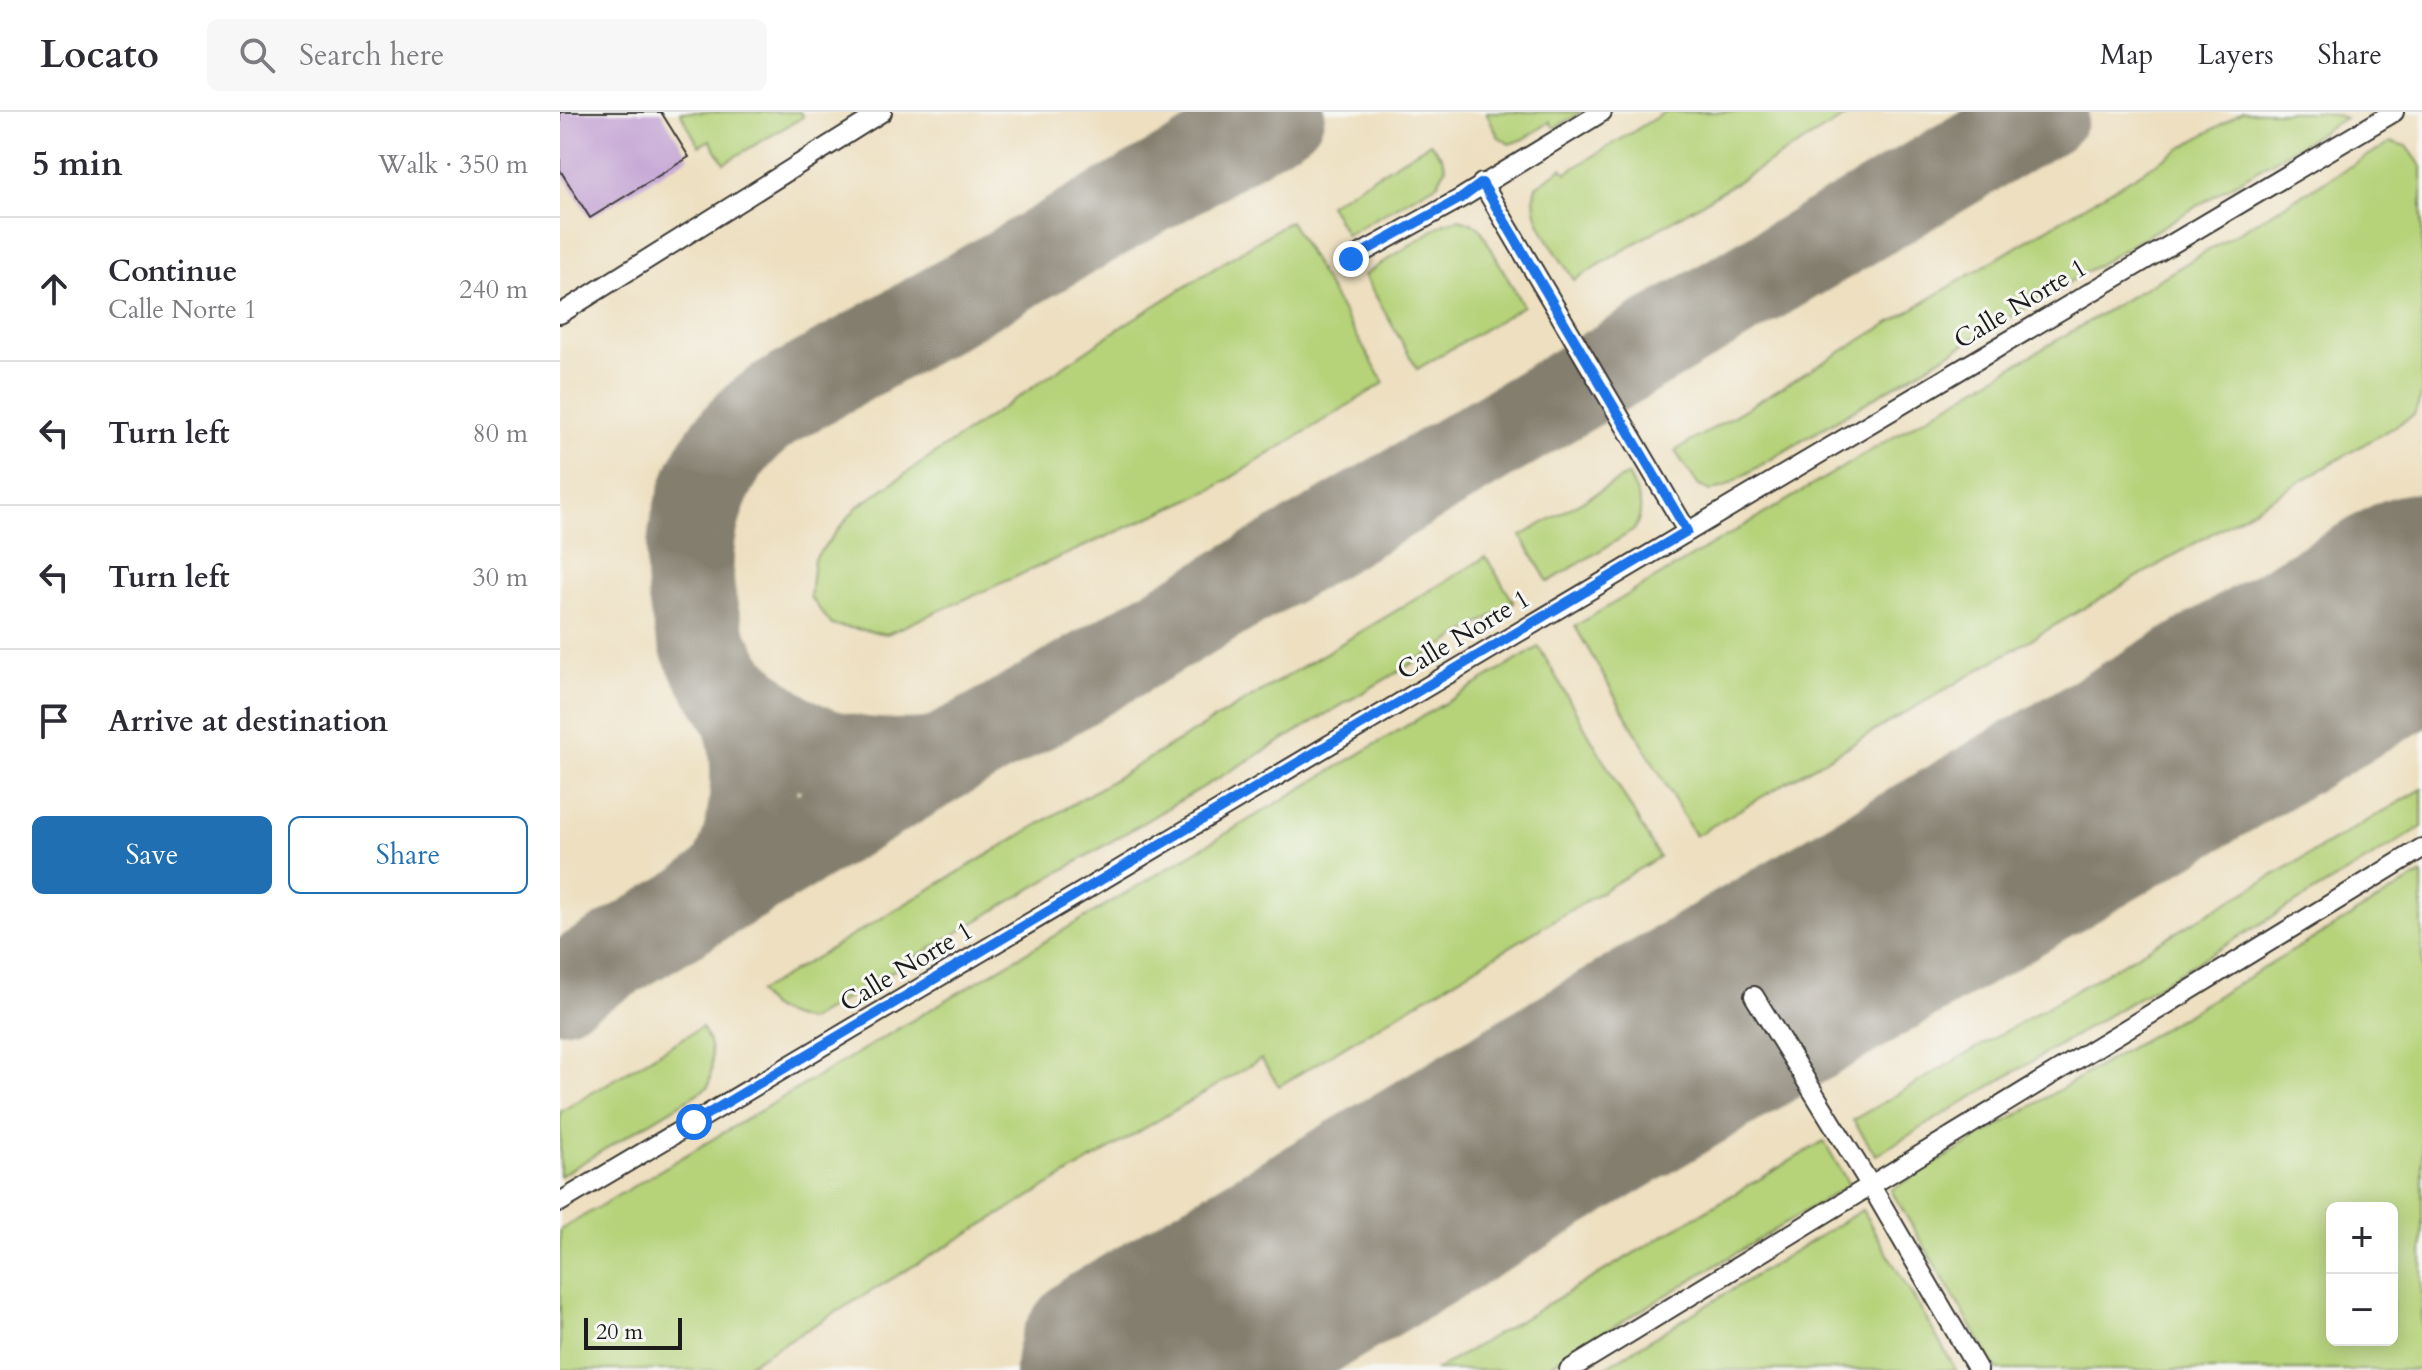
<!DOCTYPE html>
<meta charset="utf-8">
<style>
body{margin:0;font-family:Cardo,serif;background:#f7f7f7;color:#2b2b33}
.controls{position:absolute;right:24px;bottom:24px;display:grid;overflow:hidden;border-radius:12px;box-shadow:0 4px 20px #0003}
.controls button{width:72px;height:72px;display:grid;place-items:center;padding:0;border:0;border-bottom:2px solid #e1e1e2;background:#fff;color:#2b2b33;font:40px sans-serif}
.scale{position:absolute;left:24px;bottom:20px;width:98px;box-sizing:border-box;padding-left:8px;border:4px solid #1c1c1c;border-top:0;font-size:22px;line-height:28px;white-space:nowrap;color:#1c1c1c;-webkit-text-stroke:6px #f6f6f2;paint-order:stroke}
.stop{position:absolute;width:24px;height:24px;margin:-18px;border:6px solid #1a73e8;border-radius:50%;background:#fff}
.stop.end{background:#1a73e8;border-color:#fff;box-shadow:0 2px 8px #0008}
.list{margin:0;padding:0;list-style:none}
h2{display:flex;justify-content:space-between;align-items:center;height:104px;margin:0;padding:0 32px;font-size:34px}
h2 small{font-size:26px;font-weight:400;color:#7c7c81}
.list li{display:grid;grid-template-columns:52px 1fr auto;gap:24px;align-items:center;box-sizing:border-box;height:144px;padding:0 32px;border-top:2px solid #e1e1e2}
.list b{display:block;font-size:30px;white-space:nowrap}
.list p{margin:0;font-size:26px;white-space:nowrap;color:#7c7c81}
.list em{font-size:26px;font-style:normal;color:#7c7c81}
.actions{display:flex;gap:16px;padding:24px 32px}
.actions a{flex:1;padding:18px 0;border:2px solid #1f6fb2;border-radius:12px;text-align:center;font-size:28px;color:#1f6fb2}
.actions .main{background:#1f6fb2;color:#fff}
.icon{flex:none;width:44px;height:44px;fill:none;stroke:currentColor;stroke-width:2;stroke-linecap:round;stroke-linejoin:round}
.map{position:relative;flex:none;width:1862px;height:1258px;overflow:hidden}
header{display:flex;align-items:center;gap:48px;box-sizing:border-box;height:112px;padding:0 40px;background:#fff;border-bottom:2px solid #e1e1e2}
header strong{font-size:38px}
nav{display:flex;gap:44px;margin-inline-start:auto;font-size:28px}
.search{width:560px;height:72px;background:#f7f7f7;display:flex;align-items:center;gap:20px;box-sizing:border-box;padding:0 28px;border-radius:12px;color:#7c7c81;font-size:30px}
main{display:flex}
aside{flex:1;background:#fff}
.map>svg:first-child{display:block}
</style>
<header>
<strong>Locato</strong>
<div class="search"><svg class="icon" aria-label="search" viewBox="0 0 24 24"><circle cx="10" cy="10" r="6"/><path d="M15 15l6 6"/></svg>Search here</div>
<nav><a>Map</a><a>Layers</a><a>Share</a></nav>
</header>
<main>
<aside>
<h2>5 min<small>Walk · 350 m</small></h2>
<ul class="list">
<li><svg class="icon" aria-label="ahead" viewBox="0 0 24 24"><path d="M12 20V5M6 11l6-6 6 6"/></svg><div><b>Continue</b><p>Calle Norte 1</p></div><em>240 m</em></li>
<li><svg class="icon" aria-label="left" viewBox="0 0 24 24"><path d="M17 20v-9H6M10 6l-5 5 5 5"/></svg><div><b>Turn left</b></div><em>80 m</em></li>
<li><svg class="icon" aria-label="left" viewBox="0 0 24 24"><path d="M17 20v-9H6M10 6l-5 5 5 5"/></svg><div><b>Turn left</b></div><em>30 m</em></li>
<li><svg class="icon" aria-label="arrive" viewBox="0 0 24 24"><path d="M6 21V4h12l-3 4 3 4H6"/></svg><div><b>Arrive at destination</b></div></li>
</ul>
<div class="actions"><a class="main">Save</a><a>Share</a></div>
</aside>
<div class="map">
<svg width="1862" height="1258" viewBox="0 0 1862 1258">
<rect width="100%" height="100%" fill="#f6f6f2"/>
<filter id="ink" filterUnits="userSpaceOnUse"><feTurbulence type="fractalNoise" baseFrequency=".0125" numOctaves="2"/><feDisplacementMap in="SourceGraphic" scale="16" xChannelSelector="R" yChannelSelector="G"/><feConvolveMatrix kernelMatrix="1 2 1 2 8 2 1 2 1" color-interpolation-filters="sRGB"/></filter>
<filter id="wash" filterUnits="userSpaceOnUse"><feTurbulence type="fractalNoise" baseFrequency=".006" numOctaves="4" result="noise"/><feDisplacementMap in="SourceGraphic" scale="32" xChannelSelector="R" yChannelSelector="G"/><feGaussianBlur stdDeviation="1.8" result="paint"/><feColorMatrix in="noise" values="0 0 0 0 0 0 0 0 0 0 0 0 0 0 0 0 0 1.4 0 .05"/><feComposite in="paint" operator="in"/></filter>
<g filter="url(#wash)">
<rect width="100%" height="100%" fill="#eddfbf"/>
<path fill="#b6d37a" stroke="#69784b" stroke-width="2" fill-rule="evenodd" d="M120,0H240L243,5L164,51L150,28L139,34Z
M926,0H1022L994,16L990,10L964,27L949,32L938,24Z
M1105,0H1293L1014,168C998,141 966,106 976,74L1002,56L1006,61Z
M1682,0H1760L1785,6L1164,375L1151,379L1139,374L1115,339Z
M1831,30L1847,34L1862,55V282L1854,303L1135,724L1015,514Z
M870,31L882,45L886,55L878,71L786,123L769,92Z
M900,107L916,113L921,118L963,194L857,257L804,163L884,111Z
M730,109L824,271L651,378L327,522L272,513L250,485L254,447L297,395L567,211Z
M1068,363C1079,384 1086,396 1074,418L988,470L961,424Z
M926,445L954,491L248,909C228,904 208,899 198,880Z
M979,535L1099,745L719,974L701,947L179,1258H0V1118Z
M1862,677V715L1316,1043L1293,1008Z
M1862,762V1258H1437L1331,1078ZM1772,1096H1832V1228H1772Z
M142,915C154,936 154,952 148,975L0,1064V1000Z
M1264,1029L1289,1073L982,1258H876Z
M1302,1098L1396,1258H1041Z"/>
<g fill="none" stroke-linecap="round" stroke-linejoin="round">
<path stroke="#847e6e" stroke-width="88" d="M173,579C235,643 292,657 378,649
M139,792C150,784 163,776 171,764C194,728 201,650 187,610C177,580 154,559 143,530C112,442 136,345 215,292L629,56L721,0
M0,876L378,649L475,595L1485,0"/>
<path stroke="#847e6e" stroke-width="220" d="M565,1258L1194,884L1862,491"/>
</g>
<g id="blocks">
<path fill="#c4a5d4" d="M0,0H101L129,45L30,106L0,58Z"/>
</g>
</g>
<g filter="url(#ink)">
<use href="#blocks" fill-opacity="0" stroke="#3b3934" stroke-width="2"/>
<g fill="none" stroke-linecap="round" stroke-linejoin="round">
<g stroke="#3b3934" stroke-width="22">
<path id="service" d="M922,71L1127,419
M791,147L903,85L1042,0
M0,202L322,0
M1194,884L1311,1074L1418,1258
M0,1090L1834,0
M1009,1258L1862,736"/>
</g>
<use href="#service" stroke="#fff" stroke-width="18"/>
</g>
</g>
<g fill="none" stroke-linecap="round" stroke-linejoin="round" filter="url(#ink)">
<path stroke="#1a73e8" stroke-width="10" d="M134,1010L1127,419L922,71L903,85L791,147"/>
</g>
<g text-anchor="middle" stroke-width="6" stroke-linejoin="round" paint-order="stroke">
<g font-size="26" fill="#1c1c1c" stroke="#f6f6f2">
<text transform="translate(1460 191) rotate(-31)" y="9">Calle Norte 1</text>
<text transform="translate(903 522) rotate(-31)" y="9">Calle Norte 1</text>
<text transform="translate(346 854) rotate(-31)" y="9">Calle Norte 1</text>
</g>
</g>
</svg>
<div class="controls">
<button>+</button>
<button>−</button>
</div>
<div class="scale">20 m</div>
<div class="stop" style="left:134px;top:1010px"></div>
<div class="stop end" style="left:791px;top:147px"></div>
</div>
</main>
